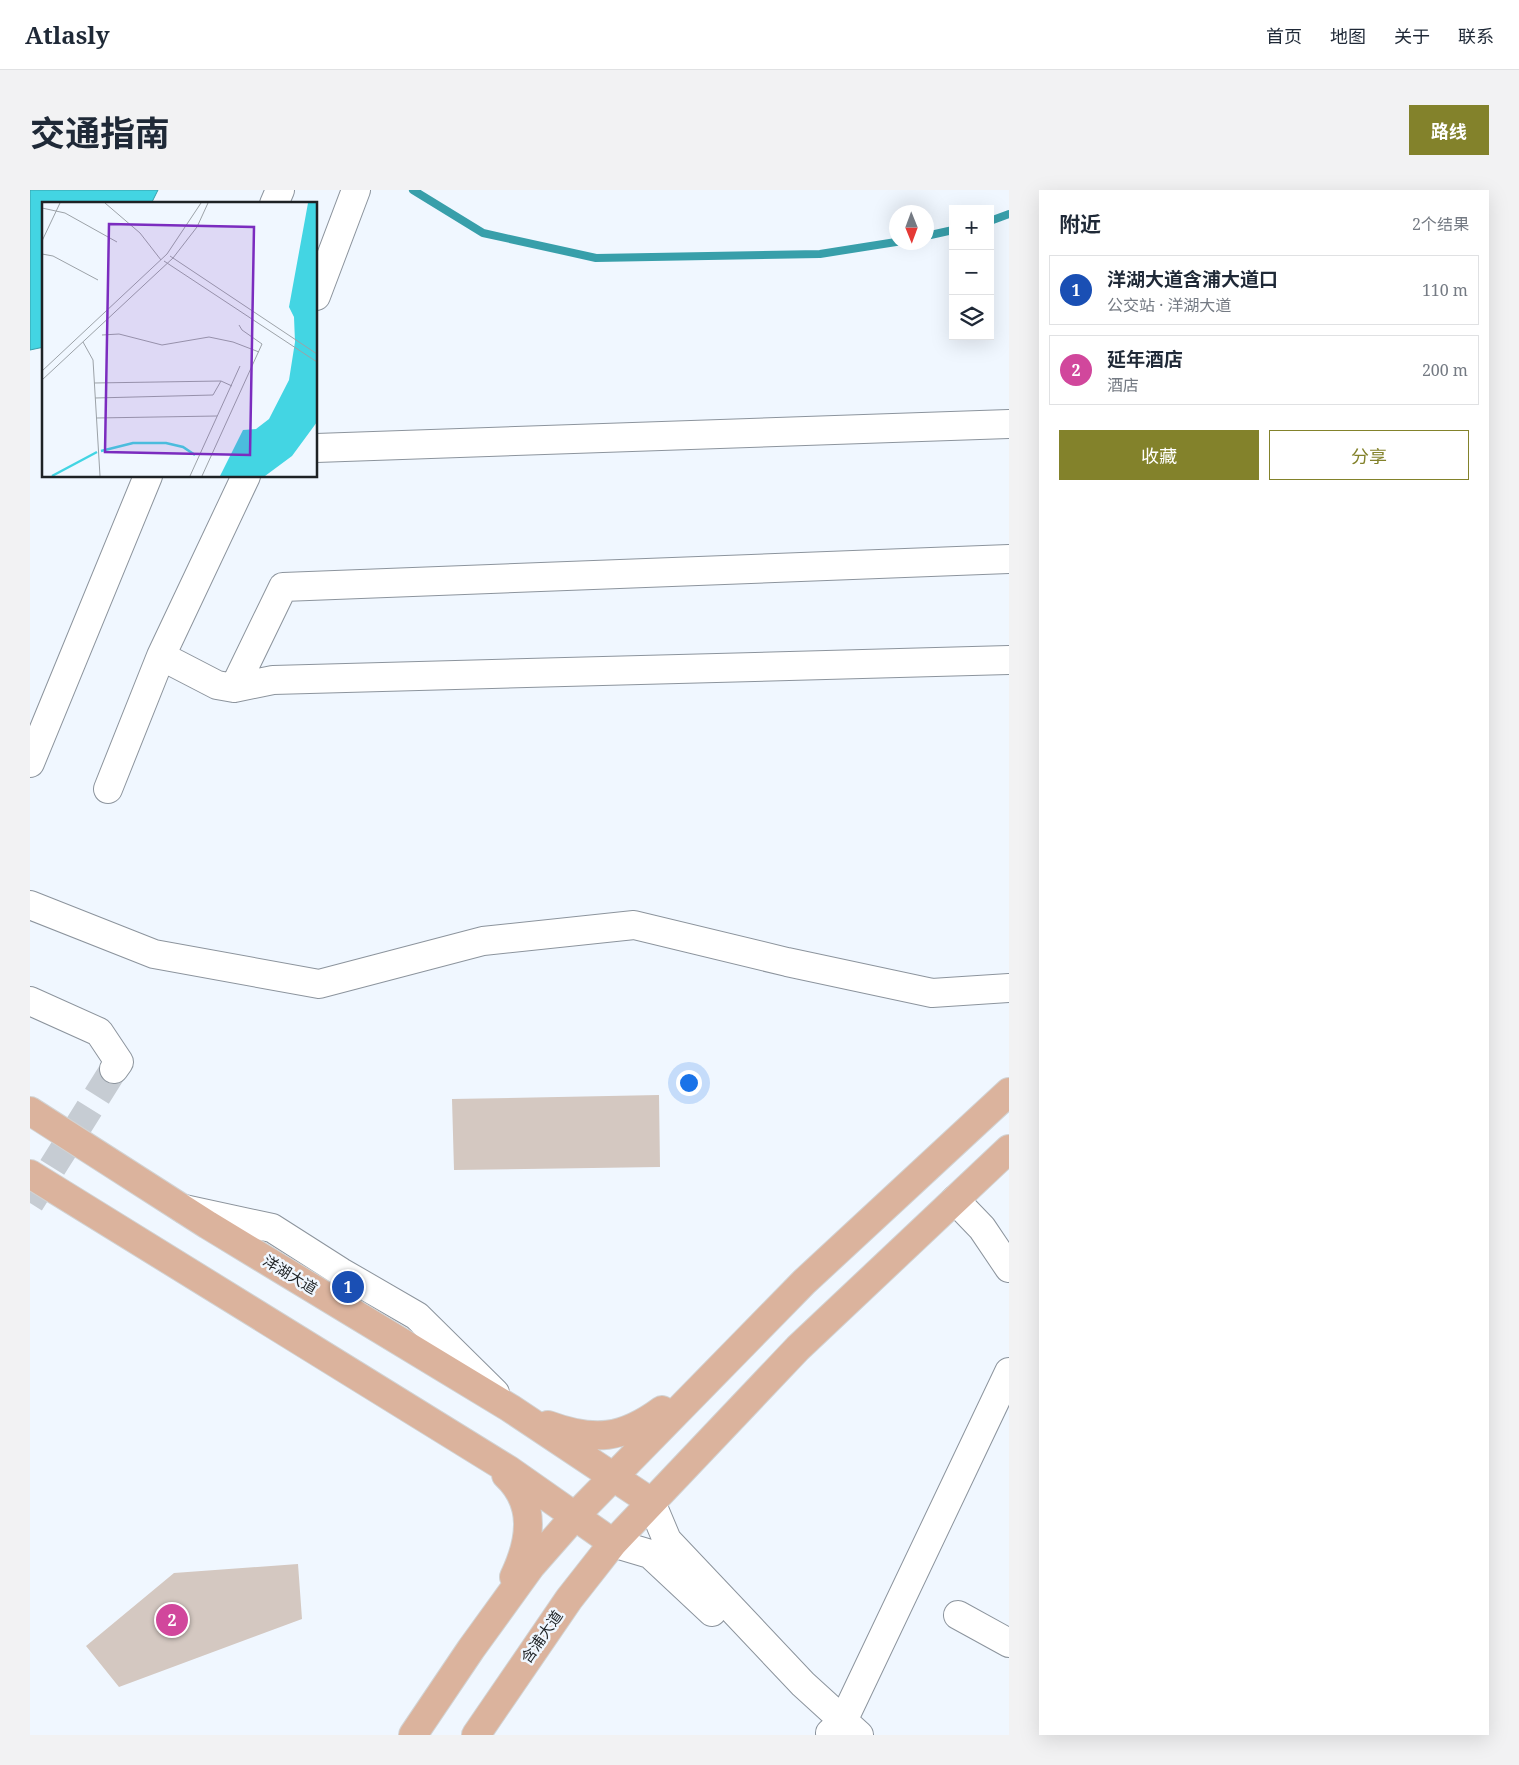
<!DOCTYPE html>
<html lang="zh">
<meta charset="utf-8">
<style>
body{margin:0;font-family:"Noto Serif","Noto Sans SC",serif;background:#f2f2f3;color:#1f2937}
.controls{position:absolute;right:15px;top:15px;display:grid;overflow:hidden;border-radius:0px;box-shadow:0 5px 20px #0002}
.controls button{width:45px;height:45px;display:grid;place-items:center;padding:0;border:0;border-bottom:1px solid #e0e1e3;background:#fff;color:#1f2937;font:25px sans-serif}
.compass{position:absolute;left:859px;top:15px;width:45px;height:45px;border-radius:50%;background:#fff;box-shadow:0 5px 20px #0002;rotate:179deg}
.you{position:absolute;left:658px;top:892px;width:18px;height:18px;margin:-12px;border:4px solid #fff;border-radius:50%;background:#1a73e8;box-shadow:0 0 0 8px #1a73e833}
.badge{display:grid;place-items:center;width:32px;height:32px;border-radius:50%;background:#83822b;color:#fff;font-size:16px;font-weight:700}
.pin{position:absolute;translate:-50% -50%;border:2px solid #fff;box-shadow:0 1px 5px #0006}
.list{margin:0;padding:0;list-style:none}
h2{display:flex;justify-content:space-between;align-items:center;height:65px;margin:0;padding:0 20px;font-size:21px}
h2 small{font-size:16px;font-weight:400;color:#747a83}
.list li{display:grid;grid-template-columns:32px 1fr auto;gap:15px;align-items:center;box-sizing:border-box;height:70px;margin:0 10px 10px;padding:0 10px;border:1px solid #e0e1e3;border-radius:0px}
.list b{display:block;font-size:19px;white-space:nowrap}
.list p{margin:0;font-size:16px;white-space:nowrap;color:#747a83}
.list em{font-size:16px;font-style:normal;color:#747a83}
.actions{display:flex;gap:10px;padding:15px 20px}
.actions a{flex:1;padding:11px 0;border:1px solid #83822b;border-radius:0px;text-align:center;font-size:18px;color:#83822b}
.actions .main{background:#83822b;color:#fff}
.icon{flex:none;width:28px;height:28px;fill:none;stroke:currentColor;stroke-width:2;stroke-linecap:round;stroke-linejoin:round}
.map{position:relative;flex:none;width:979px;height:1545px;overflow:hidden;border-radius:0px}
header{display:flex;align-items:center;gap:30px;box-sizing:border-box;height:70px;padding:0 25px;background:#fff;border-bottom:1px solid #e0e1e3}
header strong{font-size:24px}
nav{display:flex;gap:28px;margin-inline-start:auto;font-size:18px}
.intro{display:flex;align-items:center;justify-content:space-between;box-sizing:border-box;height:120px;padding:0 30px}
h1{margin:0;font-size:35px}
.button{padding:12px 22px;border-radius:0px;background:#83822b;color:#fff;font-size:18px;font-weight:700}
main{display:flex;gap:30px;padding:0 30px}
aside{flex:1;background:#fff;border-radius:0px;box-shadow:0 5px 20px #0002}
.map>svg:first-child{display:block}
</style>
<header>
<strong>Atlasly</strong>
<nav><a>首页</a><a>地图</a><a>关于</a><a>联系</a></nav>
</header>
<div class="intro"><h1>交通指南</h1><a class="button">路线</a></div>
<main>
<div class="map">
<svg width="979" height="1545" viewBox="0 0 979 1545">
<rect width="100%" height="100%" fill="#f0f7ff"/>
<path fill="#43d5e3" stroke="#389faa" d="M0,0H128L121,14H14V157L0,160Z"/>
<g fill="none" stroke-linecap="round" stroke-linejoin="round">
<path stroke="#389faa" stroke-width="8" d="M383,0L453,43L566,68L790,64L866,52
M960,31L979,24
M896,46L923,40"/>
</g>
<path fill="#d4c8c1" d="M629,905L630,977L424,980L422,909Z
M268,1374L272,1429L89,1497L56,1456L144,1383Z"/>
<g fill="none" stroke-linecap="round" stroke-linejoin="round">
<path stroke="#c6ccd3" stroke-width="28" stroke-dasharray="28 14" stroke-linecap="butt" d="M0,1013L84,879"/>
<g stroke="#8c949d" stroke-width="30">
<path id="minor" d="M244,14L250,0
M286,106L326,0
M286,258L979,234
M131,466L187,495L204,498L243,490L979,470
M204,498L253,397L979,369
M0,573L118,286
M78,599L131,466L216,286
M0,715L124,764L289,794L453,751L604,735L757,772L902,803L979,798
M0,811L69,842L89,872L84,879
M925,1010L952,1038L979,1078
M154,1019L242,1038L311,1082L387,1126L465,1203
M621,1312L637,1350L773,1494L829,1545
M583,1353L620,1364L682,1422
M928,1425L979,1453
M800,1543L813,1531L979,1182"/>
</g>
<g stroke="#d2d3d3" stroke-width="30">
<path id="major" d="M0,921L178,1035L480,1218L621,1312
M0,984L479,1280L583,1353
M518,1235C564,1252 593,1249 632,1220
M476,1285C507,1314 501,1351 484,1387
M383,1545L441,1459L501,1376L545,1326L774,1092L979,902
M446,1545L539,1409L583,1353L768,1158L979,959"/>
</g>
<use href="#minor" stroke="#fff" stroke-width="28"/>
<use href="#major" stroke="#dbb39d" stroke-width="28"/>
</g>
<g text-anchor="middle" stroke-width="5" stroke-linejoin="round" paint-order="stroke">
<g font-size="15" fill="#1e2225" stroke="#f0f7ff">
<text transform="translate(260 1085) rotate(31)" y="5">洋湖大道</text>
<text transform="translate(512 1447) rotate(-55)" y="5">含浦大道</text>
</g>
</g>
<g transform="translate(12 12)">
<rect width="275" height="275" fill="#f0f7ff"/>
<path d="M266,1H275V220L250,254L223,274H178L201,228L214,227L227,217L247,178L253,140L252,115L247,105Z" fill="#43d5e3"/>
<path fill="none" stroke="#43d5e3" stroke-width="2.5" d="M59,249L91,241H124L141,245L153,253M10,274L55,250"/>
<path fill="none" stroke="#9ca2a8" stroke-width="1" d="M63,1L98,31L119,58M0,6L23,11L75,40M0,39L18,1M0,52L11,54L56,78M128,54L275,152M122,59L275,160M60,133L77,132L120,143L167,135L191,140L217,150M41,140L51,158L58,274M0,169L125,52L159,1M0,178L131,56L155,25L166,1M52,181L179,179L190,184M53,196L171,193L179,179M54,216L175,214M148,274L198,164M160,274L220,142L200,128L197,123"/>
<path fill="#7b2cbf" fill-opacity="0.15" stroke="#7b2cbf" stroke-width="2.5" d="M67,22L212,25L208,253L63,250Z"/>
<rect width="275" height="275" fill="none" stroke="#1e2225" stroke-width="2.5"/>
</g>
</svg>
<div class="controls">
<button>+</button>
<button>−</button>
<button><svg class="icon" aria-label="layers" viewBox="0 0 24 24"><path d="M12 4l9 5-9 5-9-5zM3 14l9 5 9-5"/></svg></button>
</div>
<svg class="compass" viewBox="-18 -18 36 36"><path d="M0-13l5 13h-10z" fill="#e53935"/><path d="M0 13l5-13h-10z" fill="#747a83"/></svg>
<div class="you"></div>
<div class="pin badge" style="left:318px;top:1097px;background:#1a4fb4">1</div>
<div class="pin badge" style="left:142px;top:1430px;background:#d1479c">2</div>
</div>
<aside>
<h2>附近<small>2个结果</small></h2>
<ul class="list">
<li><span class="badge" style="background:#1a4fb4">1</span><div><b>洋湖大道含浦大道口</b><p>公交站 · 洋湖大道</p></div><em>110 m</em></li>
<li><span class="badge" style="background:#d1479c">2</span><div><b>延年酒店</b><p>酒店</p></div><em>200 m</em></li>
</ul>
<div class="actions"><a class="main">收藏</a><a>分享</a></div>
</aside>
</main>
